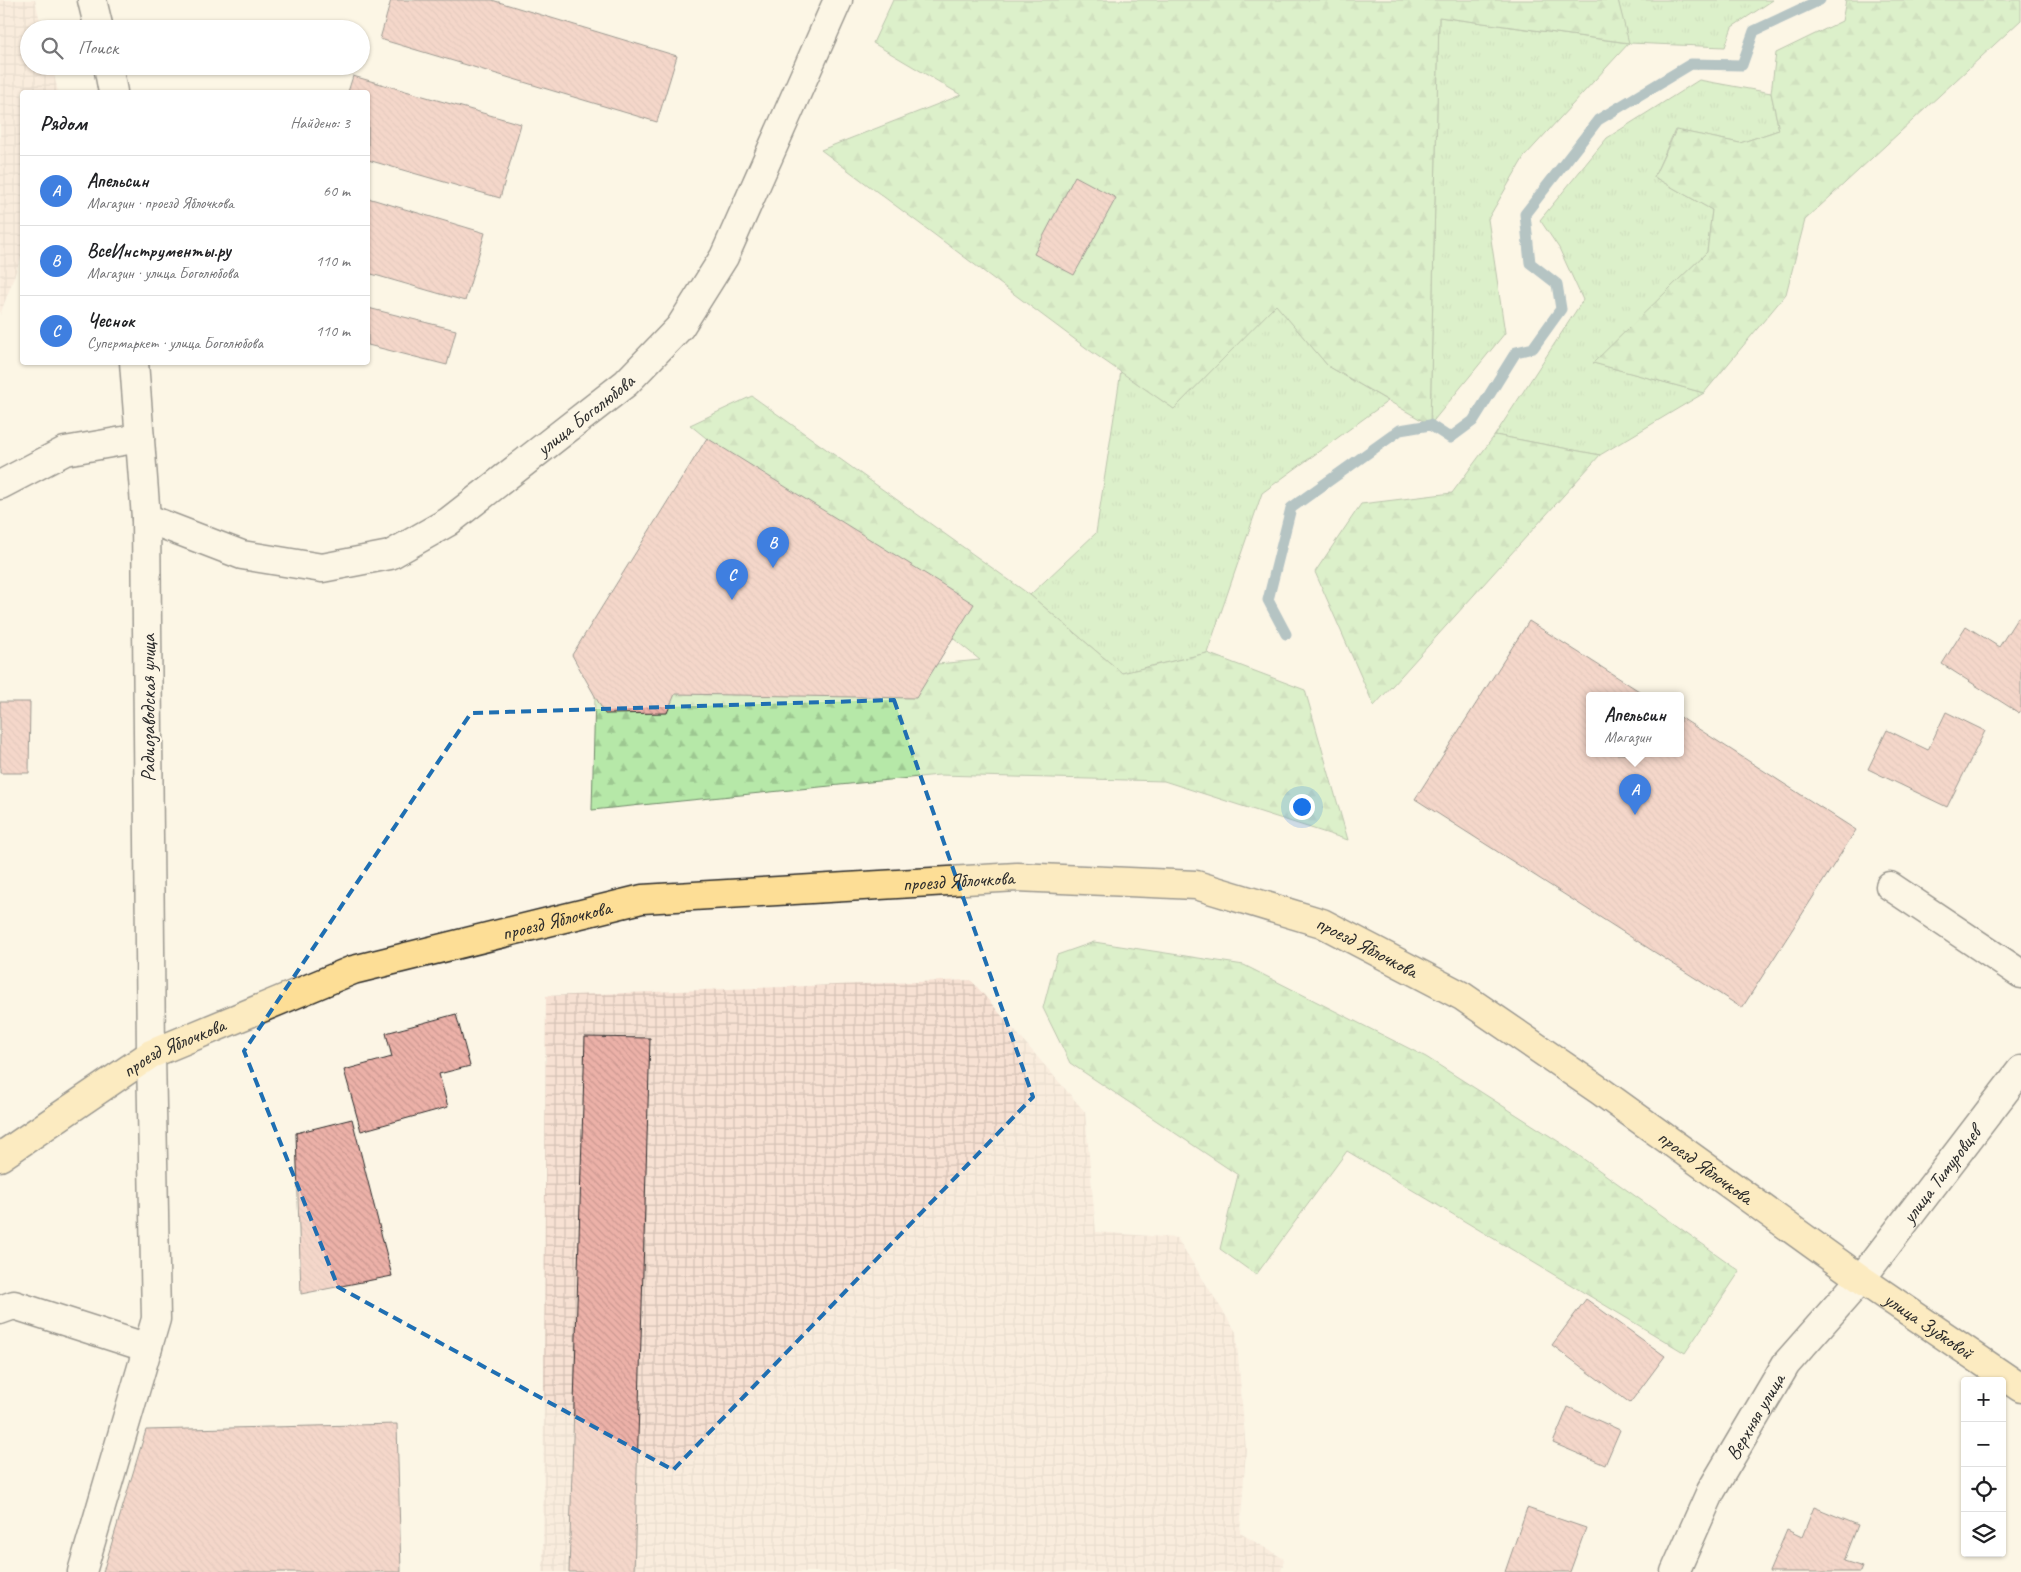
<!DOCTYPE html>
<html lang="ru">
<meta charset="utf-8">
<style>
body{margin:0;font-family:Caveat,sans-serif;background:#f6f6f6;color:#202124}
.controls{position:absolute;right:15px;bottom:15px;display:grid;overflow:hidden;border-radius:5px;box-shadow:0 1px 4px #0004}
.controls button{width:45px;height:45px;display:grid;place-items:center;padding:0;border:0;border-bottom:1px solid #e0e0e0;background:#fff;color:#202124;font:25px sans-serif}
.you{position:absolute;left:1301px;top:806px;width:18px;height:18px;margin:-12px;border:4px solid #fff;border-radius:50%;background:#1a73e8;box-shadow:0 0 0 8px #1a73e833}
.badge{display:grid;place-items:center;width:32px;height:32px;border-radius:50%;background:#1f6fb2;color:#fff;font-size:16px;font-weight:700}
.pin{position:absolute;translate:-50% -41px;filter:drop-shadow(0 1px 2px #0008)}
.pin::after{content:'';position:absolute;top:26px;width:18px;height:15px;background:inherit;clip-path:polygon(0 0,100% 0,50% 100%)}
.popup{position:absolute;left:1586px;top:692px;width:98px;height:65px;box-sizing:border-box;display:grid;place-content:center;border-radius:5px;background:#fff;filter:drop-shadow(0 1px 4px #0005);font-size:16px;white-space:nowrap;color:#757577}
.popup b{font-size:19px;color:#202124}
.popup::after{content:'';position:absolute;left:50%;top:100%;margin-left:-10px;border:10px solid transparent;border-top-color:#fff}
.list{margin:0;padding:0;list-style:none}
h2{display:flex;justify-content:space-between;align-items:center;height:65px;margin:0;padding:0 20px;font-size:21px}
h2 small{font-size:16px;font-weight:400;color:#757577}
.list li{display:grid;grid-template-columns:32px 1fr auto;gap:15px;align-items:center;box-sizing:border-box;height:70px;padding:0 20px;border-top:1px solid #e0e0e0}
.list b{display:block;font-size:19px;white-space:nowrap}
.list p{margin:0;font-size:16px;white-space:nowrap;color:#757577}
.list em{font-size:16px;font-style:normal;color:#757577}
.icon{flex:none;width:28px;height:28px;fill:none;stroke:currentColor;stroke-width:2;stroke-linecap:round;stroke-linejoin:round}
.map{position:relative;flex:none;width:2021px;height:1572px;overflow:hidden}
.search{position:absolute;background:#fff;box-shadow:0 1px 4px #0004;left:20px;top:20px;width:350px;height:55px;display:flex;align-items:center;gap:12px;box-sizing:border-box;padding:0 18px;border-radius:28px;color:#757577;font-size:19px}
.panel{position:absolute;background:#fff;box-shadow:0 1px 4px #0004;left:20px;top:90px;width:350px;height:275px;border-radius:5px}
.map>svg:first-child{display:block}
</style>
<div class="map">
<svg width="2021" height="1572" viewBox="0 0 2021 1572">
<defs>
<pattern id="industrial-grid" width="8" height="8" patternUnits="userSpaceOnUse" patternTransform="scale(1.25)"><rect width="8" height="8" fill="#f7e1d3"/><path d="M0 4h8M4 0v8" fill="none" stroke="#d4c1b5"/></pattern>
<pattern id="grass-tufts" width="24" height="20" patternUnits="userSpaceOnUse" patternTransform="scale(1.25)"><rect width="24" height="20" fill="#b6e8a8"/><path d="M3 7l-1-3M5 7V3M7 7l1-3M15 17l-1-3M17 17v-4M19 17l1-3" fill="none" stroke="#9dc791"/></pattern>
<pattern id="forest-firs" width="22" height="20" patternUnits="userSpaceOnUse" patternTransform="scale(1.25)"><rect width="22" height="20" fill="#b6e8a8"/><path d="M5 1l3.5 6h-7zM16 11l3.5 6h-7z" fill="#9dc791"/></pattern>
<pattern id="building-back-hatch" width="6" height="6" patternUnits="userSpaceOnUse" patternTransform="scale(1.25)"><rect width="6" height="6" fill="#ecb1a8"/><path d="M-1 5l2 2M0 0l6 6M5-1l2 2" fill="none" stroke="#cb9891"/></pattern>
</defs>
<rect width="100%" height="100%" fill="#fcf5e5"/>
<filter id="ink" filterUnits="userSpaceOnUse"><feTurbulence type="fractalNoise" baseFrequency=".02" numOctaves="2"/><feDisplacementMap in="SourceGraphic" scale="10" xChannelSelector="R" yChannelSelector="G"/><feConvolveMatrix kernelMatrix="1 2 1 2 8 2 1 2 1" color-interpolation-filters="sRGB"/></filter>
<g filter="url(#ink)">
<path fill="url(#industrial-grid)" d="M0,0H35L42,29H29V66H52L58,92H22V255L0,315Z
M971,980L1085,1112L1096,1232L1177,1238L1236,1332L1246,1450L1240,1533L1284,1559L1281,1572H543L546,996Z"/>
<path fill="url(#grass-tufts)" stroke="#708a6a" d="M1618,0H1773L1732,27L1725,47L1629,43L1524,157L1488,219L1505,333L1430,425L1439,17L1628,43Z
M1699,80L1771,93L1779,130L1740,143L1675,130L1654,177L1712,210L1707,252L1594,363L1704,393L1600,455L1495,435L1583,300L1559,248L1540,220L1607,138Z
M1276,304L1328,366L1388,401L1262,493L1207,653L1122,673L1030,595L1096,533L1121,371L1174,409Z"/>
<path fill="url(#forest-firs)" stroke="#708a6a" d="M893,0H1618L1629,43L1439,17L1430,425L1328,366L1276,305L1174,409L1089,350L821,150L961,95L873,43Z
M1846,0H2021V20L1805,220L1786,294L1704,393L1593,363L1707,252L1712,210L1654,177L1676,130L1740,143L1779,130L1771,93L1776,53L1842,21Z
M752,396L1030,595L1122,673L1207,653L1305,690L1348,840L1164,781L939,775L592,810L595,696L980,660L690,425Z
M1495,435L1600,455L1374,706L1315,572L1361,504L1452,493Z
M1094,942L1244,965L1426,1057L1564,1145L1740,1271L1685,1353L1347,1151L1256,1275L1220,1249L1238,1175L1070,1063L1043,1008L1057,955Z"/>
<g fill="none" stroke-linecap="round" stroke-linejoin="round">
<path stroke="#60879a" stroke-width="11" d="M1286,634L1268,600L1291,508L1400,430L1430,425L1450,438L1473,421L1516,352L1533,348L1561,309L1557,284L1530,263L1525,214L1598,120L1691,64L1742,65L1754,31L1820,0"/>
</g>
<path fill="url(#building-back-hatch)" stroke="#2b2b2b" d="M391,0H492L677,56L657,122L380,39Z
M353,76L521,124L500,198L368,160V92H348Z
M1075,176L1116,198L1074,275L1034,254Z
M368,198L485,233L465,301L368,273Z
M368,308L456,330L447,365L368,345Z
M707,438L974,604L916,698L675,694L667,713L605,714L572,655Z
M2018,617L2021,619V710L2019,713L1942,664L1966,626L1999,647Z
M1529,621L1647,696H1590V754H1680V717L1856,830L1742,1008L1415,799Z
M0,702H30L29,773H0Z
M1946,712L1985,731L1947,807L1868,769L1887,730L1928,750Z
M456,1014L470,1066L439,1074L448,1107L361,1131L344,1070L392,1057L386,1033Z
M585,1037L650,1038L634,1572H569Z
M352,1119L392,1276L301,1294L296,1133Z
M1586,1299L1665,1356L1630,1403L1552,1345Z
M1568,1407L1620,1430L1605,1465L1553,1443Z
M397,1424L401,1572H103L146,1430Z
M1814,1507L1858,1525L1844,1561L1863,1567L1861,1572H1769L1787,1530L1802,1537Z
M1527,1508L1586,1528L1570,1572H1505Z"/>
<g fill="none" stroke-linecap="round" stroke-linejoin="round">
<g stroke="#2b2b2b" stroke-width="31">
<g id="minor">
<path d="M92,0L99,29"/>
<path d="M108,66L113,92"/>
<path d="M0,485L65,451L140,438"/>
<path id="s1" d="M146,518L242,555L322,568L390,555L448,522L626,383L680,327L724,257L838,0"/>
<path d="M1890,886L2021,974"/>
<path d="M0,1310L14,1305L148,1348"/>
<path d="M82,1572L156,1319L151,1054L146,518L134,362"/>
<path id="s2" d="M1675,1572L1711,1491L1786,1364L1861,1279L2021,1070"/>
</g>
</g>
<g stroke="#2b2b2b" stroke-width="31">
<g id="major">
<path id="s3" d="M0,1157L151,1054L353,970L642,899L1017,877L1196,885L1322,923L1462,996L1599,1090L1861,1279L2021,1388"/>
</g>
</g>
<use href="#minor" stroke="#fcf5e5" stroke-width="28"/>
<use href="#major" stroke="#fdde96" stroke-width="28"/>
</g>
</g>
<path d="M0 0H2021V1572H0ZM894,700L1033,1097L673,1470L338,1287L244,1051L471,713Z" fill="#fcf5e5" fill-opacity=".55" fill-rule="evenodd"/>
<path fill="none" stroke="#1f6fb2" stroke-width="4" stroke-dasharray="10 6" stroke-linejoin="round" d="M894,700L1033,1097L673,1470L338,1287L244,1051L471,713Z"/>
<g text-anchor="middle" stroke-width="4" stroke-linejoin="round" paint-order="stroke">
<g font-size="20" fill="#2b2b2b" stroke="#fcf5e5">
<text dy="7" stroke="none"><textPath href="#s1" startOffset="494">улица Боголюбова</textPath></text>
<text transform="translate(148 708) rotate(-90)" y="7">Радиозаводская улица</text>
<text dy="7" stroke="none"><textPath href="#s3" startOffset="1016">проезд Яблочкова</textPath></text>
<text dy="7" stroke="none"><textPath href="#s3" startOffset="611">проезд Яблочкова</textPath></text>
<text dy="7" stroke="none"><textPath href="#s3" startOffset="1436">проезд Яблочкова</textPath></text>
<text dy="7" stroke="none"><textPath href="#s3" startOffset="206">проезд Яблочкова</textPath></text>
<text dy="7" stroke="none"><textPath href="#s3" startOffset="1841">проезд Яблочкова</textPath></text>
<text dy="7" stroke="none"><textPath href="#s2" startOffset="481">улица Тимуровцев</textPath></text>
<text dy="7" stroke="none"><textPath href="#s3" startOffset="2115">улица Зубковой</textPath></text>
<text dy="7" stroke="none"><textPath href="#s2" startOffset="175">Верхняя улица</textPath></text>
</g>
</g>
</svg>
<div class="controls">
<button>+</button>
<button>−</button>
<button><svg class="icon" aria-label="locate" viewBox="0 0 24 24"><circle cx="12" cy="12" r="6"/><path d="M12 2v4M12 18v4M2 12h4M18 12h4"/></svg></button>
<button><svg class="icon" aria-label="layers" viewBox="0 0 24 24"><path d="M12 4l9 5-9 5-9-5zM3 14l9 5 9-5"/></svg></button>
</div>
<div class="you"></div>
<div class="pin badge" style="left:1635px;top:815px;background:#3f7fe0">A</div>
<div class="popup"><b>Апельсин</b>Магазин</div>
<div class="pin badge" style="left:773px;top:568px;background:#3f7fe0">B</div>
<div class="pin badge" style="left:732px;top:600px;background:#3f7fe0">C</div>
<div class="search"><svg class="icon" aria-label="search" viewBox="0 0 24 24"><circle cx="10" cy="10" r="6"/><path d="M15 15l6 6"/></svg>Поиск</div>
<section class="panel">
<h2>Рядом<small>Найдено: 3</small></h2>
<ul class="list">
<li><span class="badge" style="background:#3f7fe0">A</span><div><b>Апельсин</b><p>Магазин · проезд Яблочкова</p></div><em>60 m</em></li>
<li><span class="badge" style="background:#3f7fe0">B</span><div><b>ВсеИнструменты.ру</b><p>Магазин · улица Боголюбова</p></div><em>110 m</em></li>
<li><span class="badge" style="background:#3f7fe0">C</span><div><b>Чеснок</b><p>Супермаркет · улица Боголюбова</p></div><em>110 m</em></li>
</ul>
</section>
</div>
